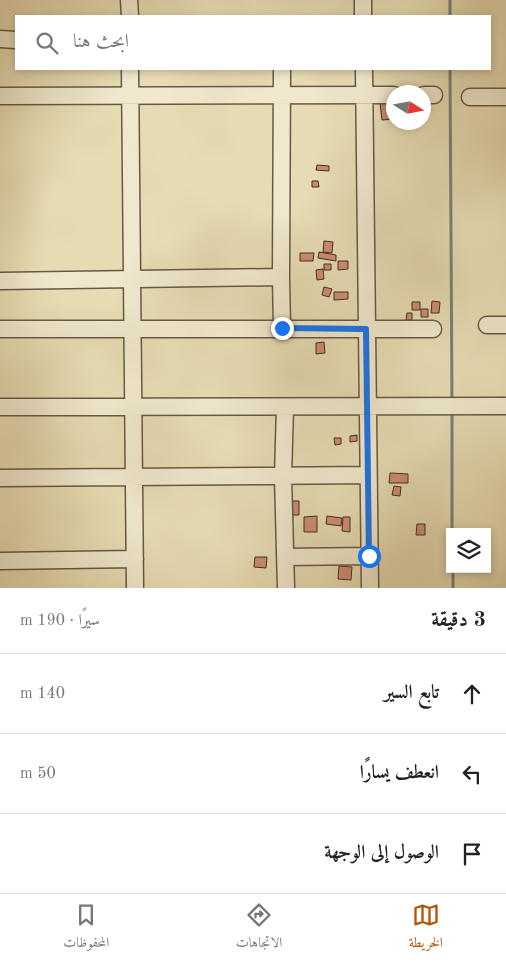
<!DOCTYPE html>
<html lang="ar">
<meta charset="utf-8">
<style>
body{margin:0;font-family:"Old Standard TT",Amiri,serif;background:#f2f2f2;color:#222;direction:rtl}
.controls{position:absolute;right:15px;bottom:15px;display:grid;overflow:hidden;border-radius:0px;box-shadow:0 2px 8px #0003}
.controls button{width:45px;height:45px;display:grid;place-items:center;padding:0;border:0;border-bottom:1px solid #e0e0e0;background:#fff;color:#222;font:25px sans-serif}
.compass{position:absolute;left:386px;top:85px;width:45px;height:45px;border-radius:50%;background:#fff;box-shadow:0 2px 8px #0003;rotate:101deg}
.stop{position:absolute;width:15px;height:15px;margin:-11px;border:4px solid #1a73e8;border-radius:50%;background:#fff}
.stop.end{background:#1a73e8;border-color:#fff;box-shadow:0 1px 5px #0008}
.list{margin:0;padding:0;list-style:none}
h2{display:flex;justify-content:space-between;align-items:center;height:65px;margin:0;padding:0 20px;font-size:21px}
h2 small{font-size:16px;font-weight:400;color:#767676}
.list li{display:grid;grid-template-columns:32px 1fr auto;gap:15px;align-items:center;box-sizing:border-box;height:80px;padding:0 20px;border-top:1px solid #e0e0e0}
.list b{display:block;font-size:19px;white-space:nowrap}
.list em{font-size:16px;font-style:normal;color:#767676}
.icon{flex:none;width:28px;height:28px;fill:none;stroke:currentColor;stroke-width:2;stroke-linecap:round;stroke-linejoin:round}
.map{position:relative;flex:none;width:506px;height:588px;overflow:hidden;direction:ltr}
.search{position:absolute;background:#fff;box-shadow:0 2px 8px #0003;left:15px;right:15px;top:15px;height:55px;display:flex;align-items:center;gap:12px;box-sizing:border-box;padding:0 18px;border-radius:0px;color:#767676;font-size:19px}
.sheet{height:305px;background:#fff}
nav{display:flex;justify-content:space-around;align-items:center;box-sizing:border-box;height:70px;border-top:1px solid #e0e0e0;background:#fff;font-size:14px;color:#767676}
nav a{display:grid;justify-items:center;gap:2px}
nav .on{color:#b45309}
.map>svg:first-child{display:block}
</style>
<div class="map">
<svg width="506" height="588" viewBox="0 0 506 588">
<rect width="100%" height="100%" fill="#e6dbb2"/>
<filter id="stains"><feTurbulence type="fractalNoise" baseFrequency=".004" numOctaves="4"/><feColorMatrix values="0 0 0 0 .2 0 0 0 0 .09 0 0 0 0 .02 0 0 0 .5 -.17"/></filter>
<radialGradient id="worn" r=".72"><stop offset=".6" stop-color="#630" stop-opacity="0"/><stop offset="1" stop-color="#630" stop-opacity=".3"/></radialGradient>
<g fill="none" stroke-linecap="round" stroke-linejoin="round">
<path stroke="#77807c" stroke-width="3" d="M450,0V16
M450,69L452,401
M452,410V532
M453,569V588"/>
</g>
<path fill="#cd8c73" stroke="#3f2d23" d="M394,102V119L382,120L380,103Z
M317,165L329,166V171L316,170Z
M312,181H318L319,187H312Z
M324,241L333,242L332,253L323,252Z
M319,252L336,255V261L318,258Z
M300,253H314L313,261H300Z
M338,261H348V269L338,270Z
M324,264H331V270H324Z
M323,269L324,279L317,280L316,270Z
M324,287L332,289L329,297L322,295Z
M334,292H348V299L334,300Z
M432,301L440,302L439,313H431Z
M412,302H420V310H412Z
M421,309H428V317H421Z
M407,313H412V320H406Z
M324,342L325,353L316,354V343Z
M357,435V441L350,442V436Z
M334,438H341V444L335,445Z
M390,473L408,474V483H389Z
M394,486L401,487L400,496L392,495Z
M289,501H299V515H289Z
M317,516V532H304V517Z
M327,516L342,518L341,526L326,524Z
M343,517H350V532L342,531Z
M417,524H425V535H416Z
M255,557H267L266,568L254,567Z
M339,566L352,567L351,580L338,579Z"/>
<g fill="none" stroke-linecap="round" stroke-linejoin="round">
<g stroke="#695847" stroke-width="19">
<path id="minor" d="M129,0L130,16
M363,16V0
M0,39L16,40
M130,69L135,588
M282,69L281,277L282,328
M364,69L370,588
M424,95H434
M0,96L394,95
M470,97H506
M0,281L281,277
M487,325H506
M0,329H433
M0,407L506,406
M285,407L283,476L286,588
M0,478L368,475
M285,557L369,556
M0,561L135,559"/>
</g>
<use href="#minor" stroke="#efe8cd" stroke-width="16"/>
</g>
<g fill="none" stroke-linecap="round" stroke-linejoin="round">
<path stroke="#1a73e8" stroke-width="6" d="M282,328L366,329L369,556"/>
</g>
<rect width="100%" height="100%" filter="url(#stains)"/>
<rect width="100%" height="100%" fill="url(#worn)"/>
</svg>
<div class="controls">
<button><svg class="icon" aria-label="layers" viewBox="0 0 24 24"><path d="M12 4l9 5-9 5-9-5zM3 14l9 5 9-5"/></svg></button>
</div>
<svg class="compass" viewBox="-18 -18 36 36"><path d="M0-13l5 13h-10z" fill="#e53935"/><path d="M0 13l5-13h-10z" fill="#767676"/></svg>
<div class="stop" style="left:369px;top:556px"></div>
<div class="stop end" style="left:282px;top:328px"></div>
<div class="search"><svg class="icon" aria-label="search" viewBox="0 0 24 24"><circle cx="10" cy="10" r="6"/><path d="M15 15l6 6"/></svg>ابحث هنا</div>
</div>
<section class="sheet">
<h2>3 دقيقة<small>سيرًا · 190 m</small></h2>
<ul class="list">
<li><svg class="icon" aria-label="ahead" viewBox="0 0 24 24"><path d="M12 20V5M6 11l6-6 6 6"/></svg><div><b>تابع السير</b></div><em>140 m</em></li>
<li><svg class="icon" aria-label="left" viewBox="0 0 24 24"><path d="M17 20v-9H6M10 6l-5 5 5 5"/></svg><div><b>انعطف يسارًا</b></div><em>50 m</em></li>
<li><svg class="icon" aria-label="arrive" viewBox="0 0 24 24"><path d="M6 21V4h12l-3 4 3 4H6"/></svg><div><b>الوصول إلى الوجهة</b></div></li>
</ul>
</section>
<nav>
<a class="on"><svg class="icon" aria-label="map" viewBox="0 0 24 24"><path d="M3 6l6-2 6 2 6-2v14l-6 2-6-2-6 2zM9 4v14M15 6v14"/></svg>الخريطة</a>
<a><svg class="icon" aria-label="directions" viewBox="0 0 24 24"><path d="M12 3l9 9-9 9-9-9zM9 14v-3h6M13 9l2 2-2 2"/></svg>الاتجاهات</a>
<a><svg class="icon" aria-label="saved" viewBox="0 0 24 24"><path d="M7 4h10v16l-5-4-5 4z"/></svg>المحفوظات</a>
</nav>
